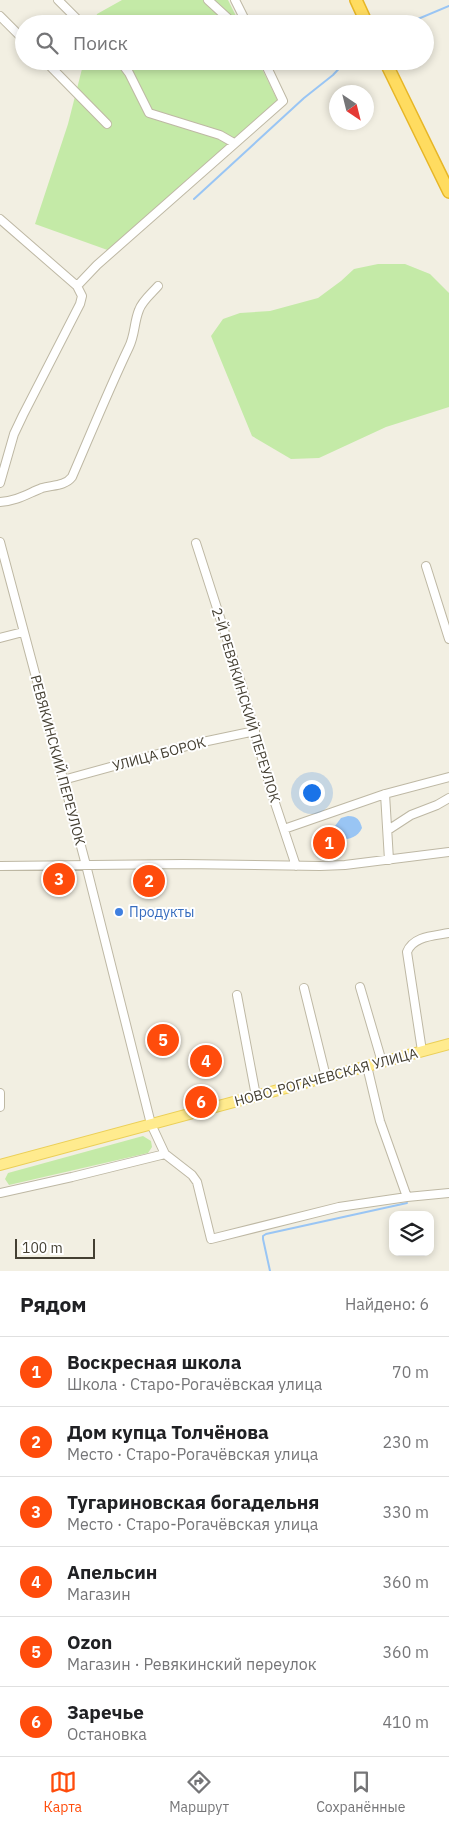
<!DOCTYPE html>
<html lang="ru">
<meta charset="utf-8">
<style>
body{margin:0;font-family:"IBM Plex Sans",sans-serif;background:#f6f6f6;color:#202124}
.controls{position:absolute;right:15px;bottom:15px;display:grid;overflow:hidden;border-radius:10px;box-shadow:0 2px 8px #0003}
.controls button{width:45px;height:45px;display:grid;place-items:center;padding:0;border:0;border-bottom:1px solid #e0e0e0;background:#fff;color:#202124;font:25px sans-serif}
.compass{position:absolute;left:329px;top:85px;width:45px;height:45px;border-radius:50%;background:#fff;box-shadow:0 2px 8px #0003;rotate:145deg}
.scale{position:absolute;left:15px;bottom:12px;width:80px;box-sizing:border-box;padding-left:5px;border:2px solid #443f32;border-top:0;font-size:14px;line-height:18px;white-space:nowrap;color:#443f32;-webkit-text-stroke:4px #fff;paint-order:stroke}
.you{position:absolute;left:311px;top:792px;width:18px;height:18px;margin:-12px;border:4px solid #fff;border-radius:50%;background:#1a73e8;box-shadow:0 0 0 8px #1a73e833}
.badge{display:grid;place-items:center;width:32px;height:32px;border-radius:50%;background:#ff4c0c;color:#fff;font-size:16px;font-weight:700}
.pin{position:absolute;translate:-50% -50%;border:2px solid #fff;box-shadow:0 1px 5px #0006}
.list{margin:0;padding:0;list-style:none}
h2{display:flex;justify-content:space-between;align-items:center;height:65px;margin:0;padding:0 20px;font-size:21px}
h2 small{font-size:16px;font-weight:400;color:#757577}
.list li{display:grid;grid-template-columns:32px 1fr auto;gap:15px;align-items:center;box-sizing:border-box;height:70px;padding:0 20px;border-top:1px solid #e0e0e0}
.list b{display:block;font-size:19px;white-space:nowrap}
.list p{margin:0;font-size:16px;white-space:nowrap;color:#757577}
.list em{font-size:16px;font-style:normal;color:#757577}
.icon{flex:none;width:28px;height:28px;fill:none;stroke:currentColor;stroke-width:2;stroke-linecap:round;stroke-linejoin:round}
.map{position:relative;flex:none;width:449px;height:1271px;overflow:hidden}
.search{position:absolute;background:#fff;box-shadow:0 2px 8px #0003;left:15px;right:15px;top:15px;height:55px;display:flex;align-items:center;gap:12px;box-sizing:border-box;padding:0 18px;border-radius:28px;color:#757577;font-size:19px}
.sheet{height:485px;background:#fff}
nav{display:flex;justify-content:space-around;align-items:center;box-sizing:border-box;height:70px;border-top:1px solid #e0e0e0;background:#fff;font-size:14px;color:#757577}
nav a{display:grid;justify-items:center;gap:2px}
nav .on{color:#ff4c0c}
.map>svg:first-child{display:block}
</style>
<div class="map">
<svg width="449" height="1271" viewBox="0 0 449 1271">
<rect width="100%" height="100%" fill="#f2efe2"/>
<path fill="#c4eaa7" d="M122,0H228L240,24H94L97,14Z
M84,61H258L279,103L113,252L35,224L68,124Z
M378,264H405L430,274L449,293V407L386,427L319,458L291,459L252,436L211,336L223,319L240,313L270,311L318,298L341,281L354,269Z
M143,1136L151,1141L152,1147L148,1153L9,1185L5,1179L8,1173Z"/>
<path fill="#99c5f4" d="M348,816C357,816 360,820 362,828C358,837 350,839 340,840L336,835L335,826L341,818Z"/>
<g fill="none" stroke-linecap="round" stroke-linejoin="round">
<path stroke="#99c5f4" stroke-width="2" d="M406,24L449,6
M194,199L304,98L333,75L346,61
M270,1271L263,1239V1236L266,1234L407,1203"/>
<g stroke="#beb8a4" stroke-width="10">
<path id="minor" d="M58,0L82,24
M208,0L232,22L243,17
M235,0L247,24
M0,16L24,40
M45,61L107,124
M120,61L129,73L149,113L220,135L234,143
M0,219L77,286L82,296L80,304L23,415L14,434L0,483
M77,286L97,265L283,101L264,61
M0,502C17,501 27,494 42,488C53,485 65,486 72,477C91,433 109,389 129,347C135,335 134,322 139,310C142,301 152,293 158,286
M0,542L86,865L151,1124L165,1154L192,1175L197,1182L211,1239L339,1207L407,1197L449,1193
M196,543L242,686L272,794L296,866
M426,566L449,639
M0,638L23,632
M63,780L198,743L255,731
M385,794L389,860
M284,829L385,794L449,777
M388,830L411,815L437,805L449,798
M0,866L183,864L320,866L345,865L449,852
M360,987L382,1062
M304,988L326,1077
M237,995L256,1096
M422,1051L407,952C413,936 434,936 449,933
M367,1066L380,1121L407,1197
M0,1093V1107
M0,1193L72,1177L165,1154"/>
</g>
<g stroke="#ebcf57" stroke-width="12">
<path id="major" d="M0,1165L449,1044"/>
</g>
<g stroke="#e7b627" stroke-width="14">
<path id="highway" d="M356,0L367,24
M385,61L449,192"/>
</g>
<use href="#minor" stroke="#fff" stroke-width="8"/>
<use href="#major" stroke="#ffeb8e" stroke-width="10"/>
<use href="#highway" stroke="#ffdc60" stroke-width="11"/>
</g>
<circle fill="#3f7fe0" stroke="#fff" stroke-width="2" cx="119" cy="912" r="5"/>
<g text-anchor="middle" stroke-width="4" stroke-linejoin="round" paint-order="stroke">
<g font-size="14" fill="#443f32" stroke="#fff">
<text transform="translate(246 705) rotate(73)" y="5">2-Й РЕВЯКИНСКИЙ ПЕРЕУЛОК</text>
<text transform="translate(159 754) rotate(-15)" y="5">УЛИЦА БОРОК</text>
<text transform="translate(58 760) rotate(75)" y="5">РЕВЯКИНСКИЙ ПЕРЕУЛОК</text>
<text transform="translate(326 1077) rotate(-15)" y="5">НОВО-РОГАЧЕВСКАЯ УЛИЦА</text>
</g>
<g font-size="14" fill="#366cbe" stroke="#fff" text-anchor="start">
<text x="129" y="917">Продукты</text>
</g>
</g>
</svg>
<div class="controls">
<button><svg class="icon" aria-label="layers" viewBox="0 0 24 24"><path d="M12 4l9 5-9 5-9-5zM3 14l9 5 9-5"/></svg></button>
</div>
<svg class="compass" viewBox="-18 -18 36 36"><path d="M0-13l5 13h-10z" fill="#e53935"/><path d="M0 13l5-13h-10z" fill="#757577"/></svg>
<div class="scale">100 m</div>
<div class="you"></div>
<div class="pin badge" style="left:329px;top:843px">1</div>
<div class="pin badge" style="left:149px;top:881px">2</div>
<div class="pin badge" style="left:59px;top:879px">3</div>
<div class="pin badge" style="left:206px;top:1061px">4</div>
<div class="pin badge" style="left:163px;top:1040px">5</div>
<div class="pin badge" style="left:201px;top:1102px">6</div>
<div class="search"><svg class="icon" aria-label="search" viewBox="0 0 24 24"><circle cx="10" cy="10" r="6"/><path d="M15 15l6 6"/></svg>Поиск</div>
</div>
<section class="sheet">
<h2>Рядом<small>Найдено: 6</small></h2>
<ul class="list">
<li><span class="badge">1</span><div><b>Воскресная школа</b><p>Школа · Старо-Рогачёвская улица</p></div><em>70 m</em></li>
<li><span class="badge">2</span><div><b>Дом купца Толчёнова</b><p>Место · Старо-Рогачёвская улица</p></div><em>230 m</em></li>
<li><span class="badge">3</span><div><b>Тугариновская богадельня</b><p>Место · Старо-Рогачёвская улица</p></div><em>330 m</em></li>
<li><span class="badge">4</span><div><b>Апельсин</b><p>Магазин</p></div><em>360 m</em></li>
<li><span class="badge">5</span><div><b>Ozon</b><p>Магазин · Ревякинский переулок</p></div><em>360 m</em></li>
<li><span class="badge">6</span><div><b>Заречье</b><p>Остановка</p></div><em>410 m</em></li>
</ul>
</section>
<nav>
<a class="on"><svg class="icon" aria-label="map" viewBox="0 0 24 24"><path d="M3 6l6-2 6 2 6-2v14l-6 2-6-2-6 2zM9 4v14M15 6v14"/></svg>Карта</a>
<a><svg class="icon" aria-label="directions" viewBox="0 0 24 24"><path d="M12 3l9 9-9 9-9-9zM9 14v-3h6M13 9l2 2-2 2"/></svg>Маршрут</a>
<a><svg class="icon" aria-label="saved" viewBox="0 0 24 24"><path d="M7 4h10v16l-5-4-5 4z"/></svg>Сохранённые</a>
</nav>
